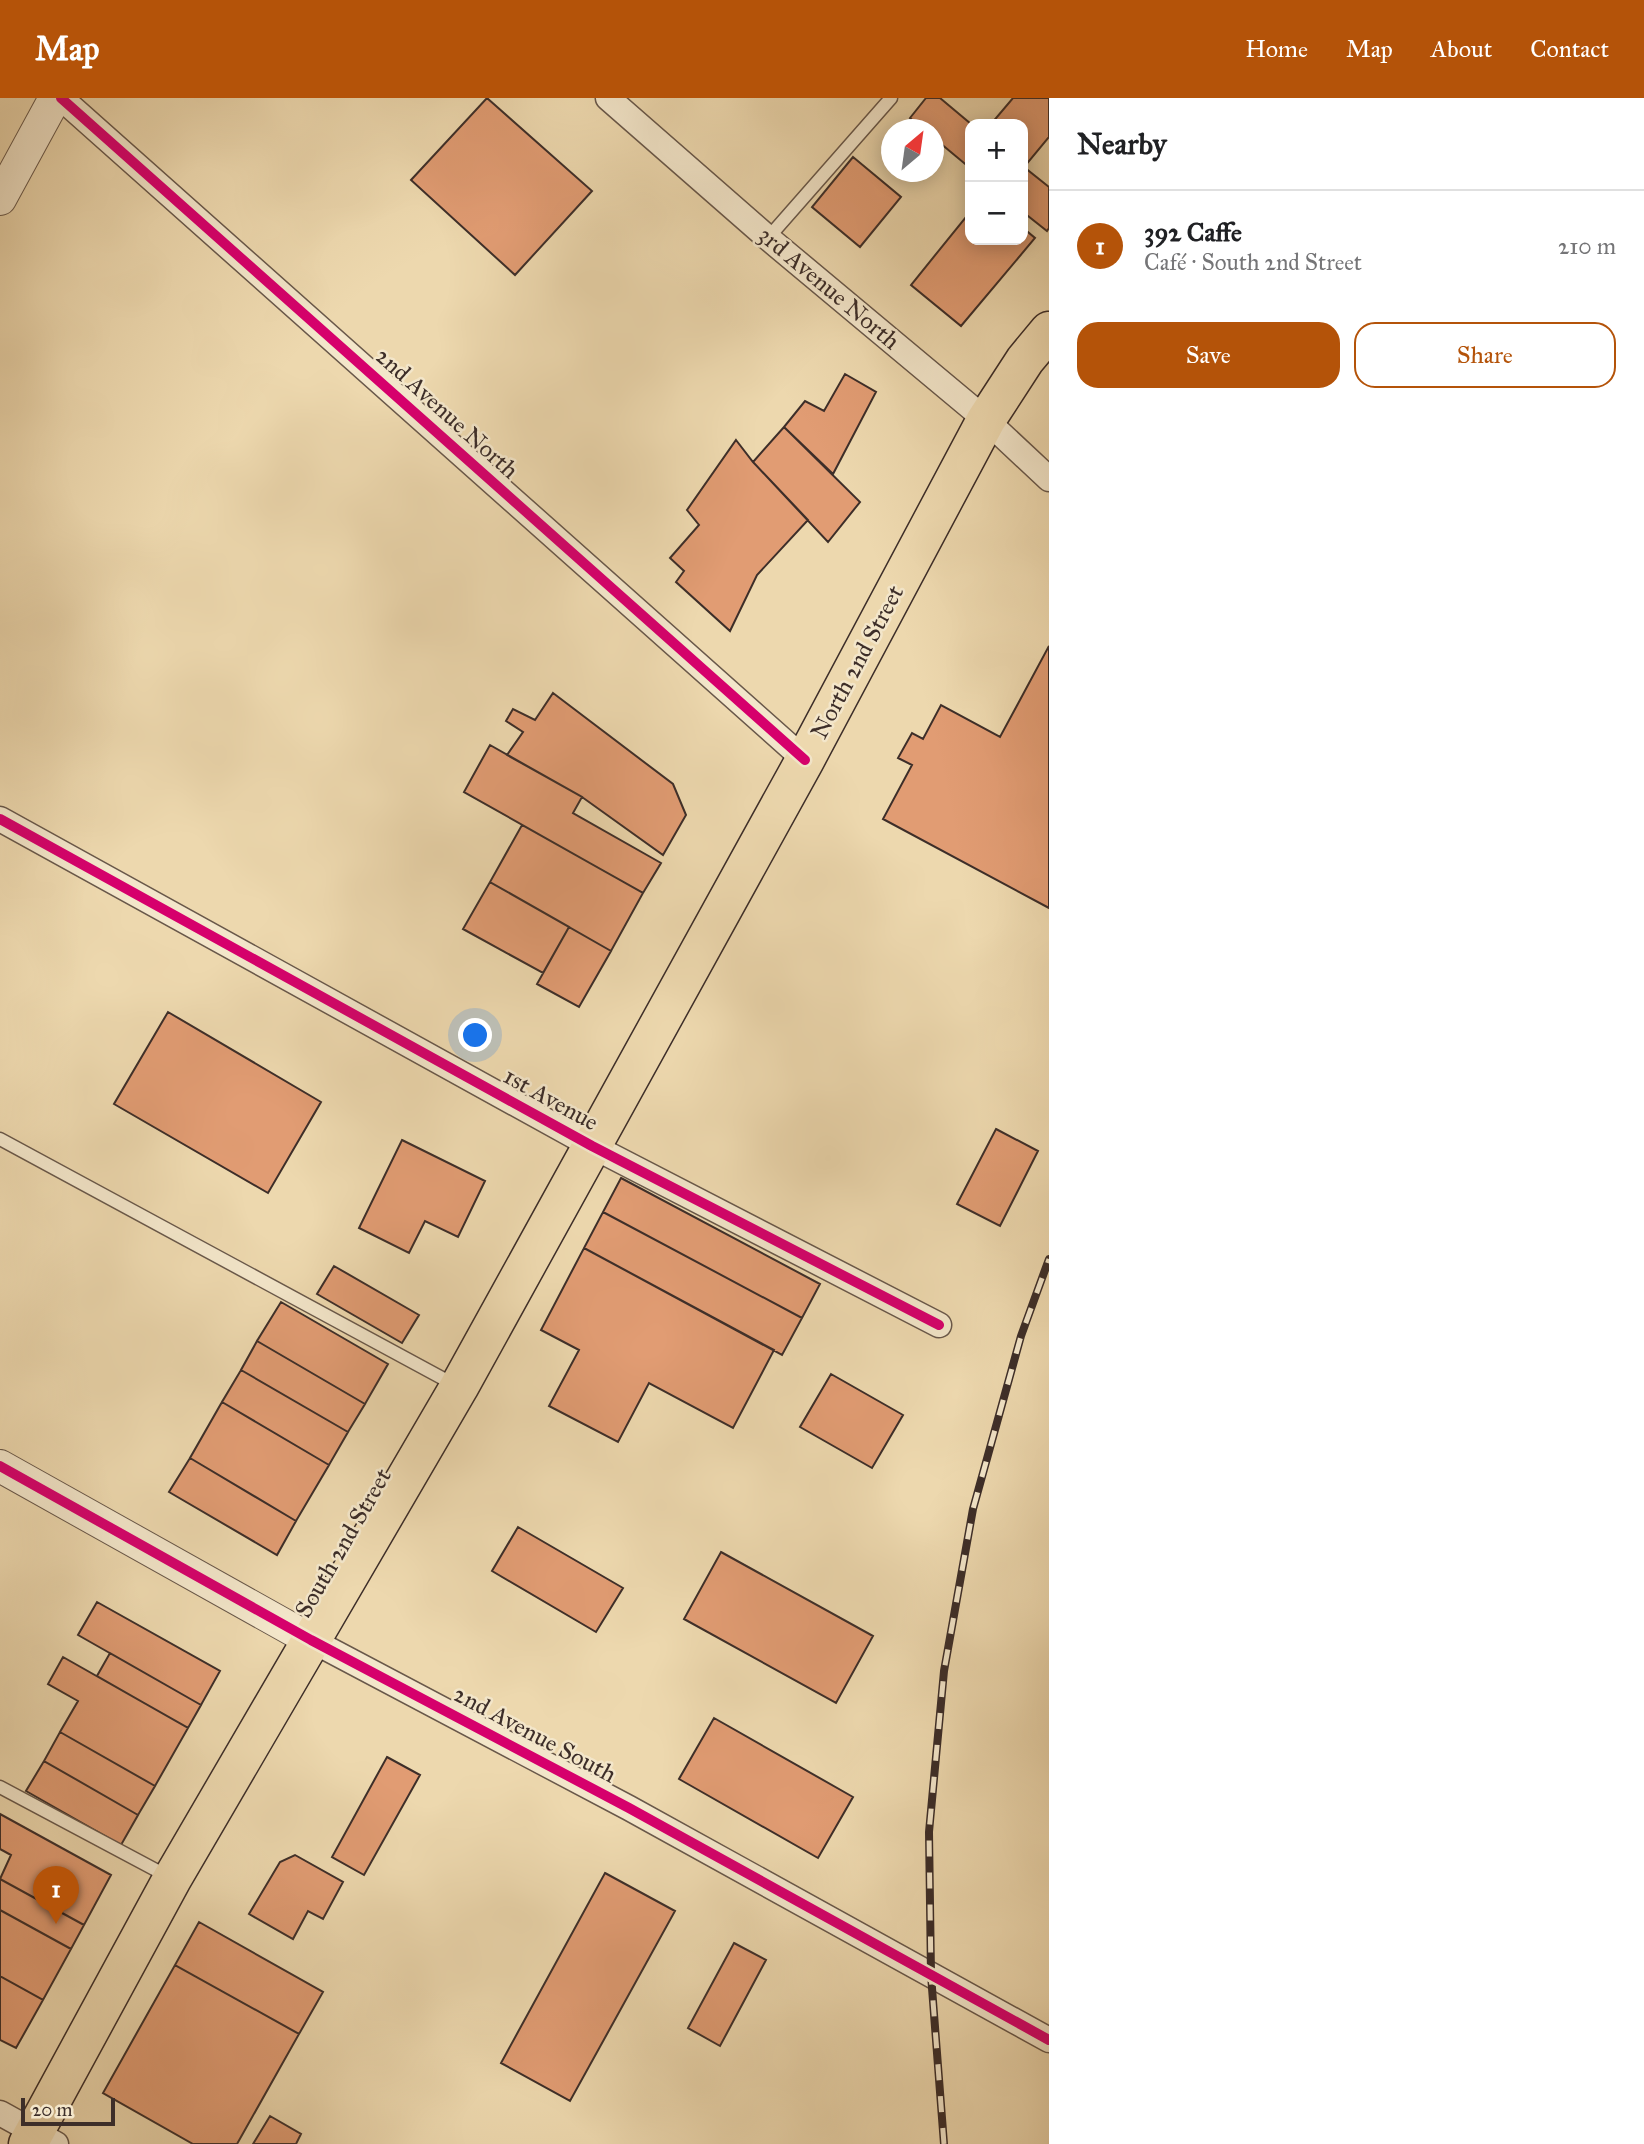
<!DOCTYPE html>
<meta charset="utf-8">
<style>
body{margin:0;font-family:"IM FELL Great Primer",serif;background:#f6f6f6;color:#202124}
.controls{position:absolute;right:21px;top:21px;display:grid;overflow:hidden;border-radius:14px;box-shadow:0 4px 18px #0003}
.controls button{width:63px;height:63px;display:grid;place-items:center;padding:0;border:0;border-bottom:2px solid #e0e0e0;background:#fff;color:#202124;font:35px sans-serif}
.compass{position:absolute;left:881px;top:21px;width:63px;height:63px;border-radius:50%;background:#fff;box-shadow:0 4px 18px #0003;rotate:29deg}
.scale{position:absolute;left:21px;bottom:18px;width:94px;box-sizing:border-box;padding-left:7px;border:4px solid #3d2e29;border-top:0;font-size:19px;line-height:24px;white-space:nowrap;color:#3d2e29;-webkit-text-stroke:5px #f3e6ca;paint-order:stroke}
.you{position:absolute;left:476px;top:938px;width:24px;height:24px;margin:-18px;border:5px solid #fff;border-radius:50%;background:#1a73e8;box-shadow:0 0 0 10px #1a73e833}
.badge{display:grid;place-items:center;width:46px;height:46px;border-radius:50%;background:#b45309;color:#fff;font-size:23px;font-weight:700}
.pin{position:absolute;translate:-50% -58px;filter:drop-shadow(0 2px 4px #0008)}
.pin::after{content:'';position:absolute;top:37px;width:24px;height:21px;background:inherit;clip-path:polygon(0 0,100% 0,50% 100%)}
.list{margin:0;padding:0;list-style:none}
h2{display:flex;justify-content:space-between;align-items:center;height:91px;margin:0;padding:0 28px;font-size:30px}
h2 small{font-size:23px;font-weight:400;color:#757577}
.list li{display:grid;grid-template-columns:46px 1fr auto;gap:21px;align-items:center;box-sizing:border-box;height:112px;padding:0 28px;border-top:2px solid #e0e0e0}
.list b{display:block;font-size:26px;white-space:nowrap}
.list p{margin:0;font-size:23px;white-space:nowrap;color:#757577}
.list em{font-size:23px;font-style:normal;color:#757577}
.actions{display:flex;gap:14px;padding:21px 28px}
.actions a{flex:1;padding:16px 0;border:2px solid #b45309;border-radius:21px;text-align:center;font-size:24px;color:#b45309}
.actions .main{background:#b45309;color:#fff}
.map{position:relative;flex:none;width:1049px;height:2046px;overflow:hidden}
header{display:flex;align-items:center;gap:42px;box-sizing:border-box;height:98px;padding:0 35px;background:#b45309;color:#fff}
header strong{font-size:33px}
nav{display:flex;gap:38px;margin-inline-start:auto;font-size:24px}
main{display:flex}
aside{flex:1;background:#fff}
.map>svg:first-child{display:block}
</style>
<header>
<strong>Map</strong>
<nav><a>Home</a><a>Map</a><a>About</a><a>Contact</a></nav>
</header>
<main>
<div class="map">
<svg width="1049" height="2046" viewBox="0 0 1049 2046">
<rect width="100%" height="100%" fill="#edd8ae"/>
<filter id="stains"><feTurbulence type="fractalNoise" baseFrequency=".00286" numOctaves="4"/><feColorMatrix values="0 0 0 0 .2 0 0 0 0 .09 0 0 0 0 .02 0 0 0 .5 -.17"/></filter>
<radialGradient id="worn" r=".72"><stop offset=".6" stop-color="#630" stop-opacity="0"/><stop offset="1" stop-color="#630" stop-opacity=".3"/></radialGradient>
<path fill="#e19c73" stroke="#3d2e29" stroke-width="2" d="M487,0L592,93L515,177L411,82Z
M926,0H940L971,26L970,70L934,40V32H924L910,20Z
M1013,0H1049V39L1024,69L1049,89V130L1047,133L1023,114V26H991Z
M853,59L901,99L860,149L812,109Z
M970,114V142H1023V130L1035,140L961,228L911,187Z
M845,276L876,294L833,376L784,329L805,303L824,313Z
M784,329L860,404L828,444L753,364Z
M736,342L753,364L808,422L757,477L730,533L676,484L684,473L670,460L699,427L687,412Z
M1049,548V810L883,721L912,667L898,660L912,635L923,641L941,607L1000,639Z
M553,595L673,686L686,717L663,757L582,699L507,657L523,634L506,623L513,611L535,622Z
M490,647L582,699L573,715L661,765L643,795L464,694Z
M522,727L643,795L611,853L490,784Z
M490,784L569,829L543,875L463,831Z
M569,829L611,853L579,909L537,886Z
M168,914L321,1004L268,1095L114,1006Z
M996,1031L1038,1053L1000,1128L957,1106Z
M402,1042L485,1083L458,1139L425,1123L409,1155L359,1130Z
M621,1080L820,1186L802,1220L603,1114Z
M603,1114L802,1220L782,1257L584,1150Z
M584,1150L774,1252L733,1330L649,1285L618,1344L549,1308L579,1252L541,1232Z
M334,1168L419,1217L402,1245L317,1196Z
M281,1204L388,1266L365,1306L257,1243Z
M257,1243L365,1306L348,1334L241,1272Z
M241,1272L348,1334L329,1367L222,1304Z
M831,1276L903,1317L872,1370L800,1329Z
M222,1304L329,1367L296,1423L190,1360Z
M190,1360L296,1423L277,1457L169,1394Z
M518,1429L623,1490L596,1534L492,1473Z
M721,1454L873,1538L836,1605L684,1521Z
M97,1504L220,1573L201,1607L78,1537Z
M110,1555L201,1607L188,1630L97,1578Z
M63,1559L188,1630L155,1688L60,1634L78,1603L48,1586Z
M714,1620L853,1699L818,1760L679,1681Z
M60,1634L155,1688L138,1717L44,1663Z
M387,1659L420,1677L364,1777L332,1759Z
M44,1663L138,1717L121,1747L26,1693Z
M0,1716L111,1777L84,1827L0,1781L11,1757L0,1751Z
M295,1757L343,1784L323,1821L308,1813L293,1841L249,1816L280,1764Z
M605,1775L675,1813L570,2003L501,1965Z
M0,1781L84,1827L71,1851L0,1812Z
M0,1812L71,1851L43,1902L0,1878Z
M199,1824L323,1894L299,1936L175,1867Z
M734,1845L766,1862L720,1948L688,1930Z
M175,1867L299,1936L237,2046H193L103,1995Z
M0,1878L43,1902L16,1950L0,1942Z
M270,2018L301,2036L296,2046H253Z"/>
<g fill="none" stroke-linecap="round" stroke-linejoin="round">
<g stroke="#69584a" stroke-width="15">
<path id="service" d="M768,140L891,0
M0,1041L455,1287
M0,1689L169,1779"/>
</g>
<g stroke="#69584a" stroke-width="27">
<path id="minor" d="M61,0L805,662
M608,0L768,140L986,322L1049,381
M0,721L592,1048L939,1227
M311,1542L629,1710L1049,1942
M0,2015L56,2046"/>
</g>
<g stroke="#69584a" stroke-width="34">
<path id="tertiary" d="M0,101L55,0
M0,1368L311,1542"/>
</g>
<g stroke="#3d2e29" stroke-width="41">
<path id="primary" d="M28,2046L172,1781L459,1289L805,662L986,322L1025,262L1049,233"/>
</g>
<use href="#service" stroke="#f3e6ca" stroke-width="12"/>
<use href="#minor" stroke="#f3e6ca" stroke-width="24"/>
<use href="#tertiary" stroke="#f3e6ca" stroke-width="32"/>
<use href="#primary" stroke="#edd8ae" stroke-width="38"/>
<g stroke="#3d2e29" stroke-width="8">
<path id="rail" d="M944,2046L931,1877L929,1734L944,1573L973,1411L1021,1238L1049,1161"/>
</g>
<use href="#rail" stroke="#f3e6ca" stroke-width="5" stroke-dasharray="16" stroke-linecap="butt"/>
<g stroke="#f3e6ca" stroke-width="15">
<path id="cycleway" d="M61,0L805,662
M0,721L592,1048L939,1227
M0,1368L311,1542L629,1710L1049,1942"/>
</g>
<use href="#cycleway" stroke="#d6006c" stroke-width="10"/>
</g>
<g text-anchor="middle" stroke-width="5" stroke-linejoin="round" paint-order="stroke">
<g font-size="24" fill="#3d2e29" stroke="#f3e6ca">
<text transform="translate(829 190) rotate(40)" y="8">3rd Avenue North</text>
<text transform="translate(447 315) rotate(42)" y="8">2nd Avenue North</text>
<text transform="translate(857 564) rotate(-62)" y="8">North 2nd Street</text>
<text transform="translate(551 1001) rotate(29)" y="8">1st Avenue</text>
<text transform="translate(343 1445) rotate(-60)" y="8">South 2nd Street</text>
<text transform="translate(535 1636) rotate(28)" y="8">2nd Avenue South</text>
</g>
</g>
<rect width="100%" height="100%" filter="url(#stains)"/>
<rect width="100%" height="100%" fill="url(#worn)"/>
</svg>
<div class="controls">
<button>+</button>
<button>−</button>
</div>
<svg class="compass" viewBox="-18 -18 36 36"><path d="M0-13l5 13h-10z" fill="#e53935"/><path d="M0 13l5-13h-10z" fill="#757577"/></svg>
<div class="scale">20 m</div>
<div class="you"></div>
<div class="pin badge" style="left:56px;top:1826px">1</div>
</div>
<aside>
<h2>Nearby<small></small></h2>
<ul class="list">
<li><span class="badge">1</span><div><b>392 Caffe</b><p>Café · South 2nd Street</p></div><em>210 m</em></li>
</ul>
<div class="actions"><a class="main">Save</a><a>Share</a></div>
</aside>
</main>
